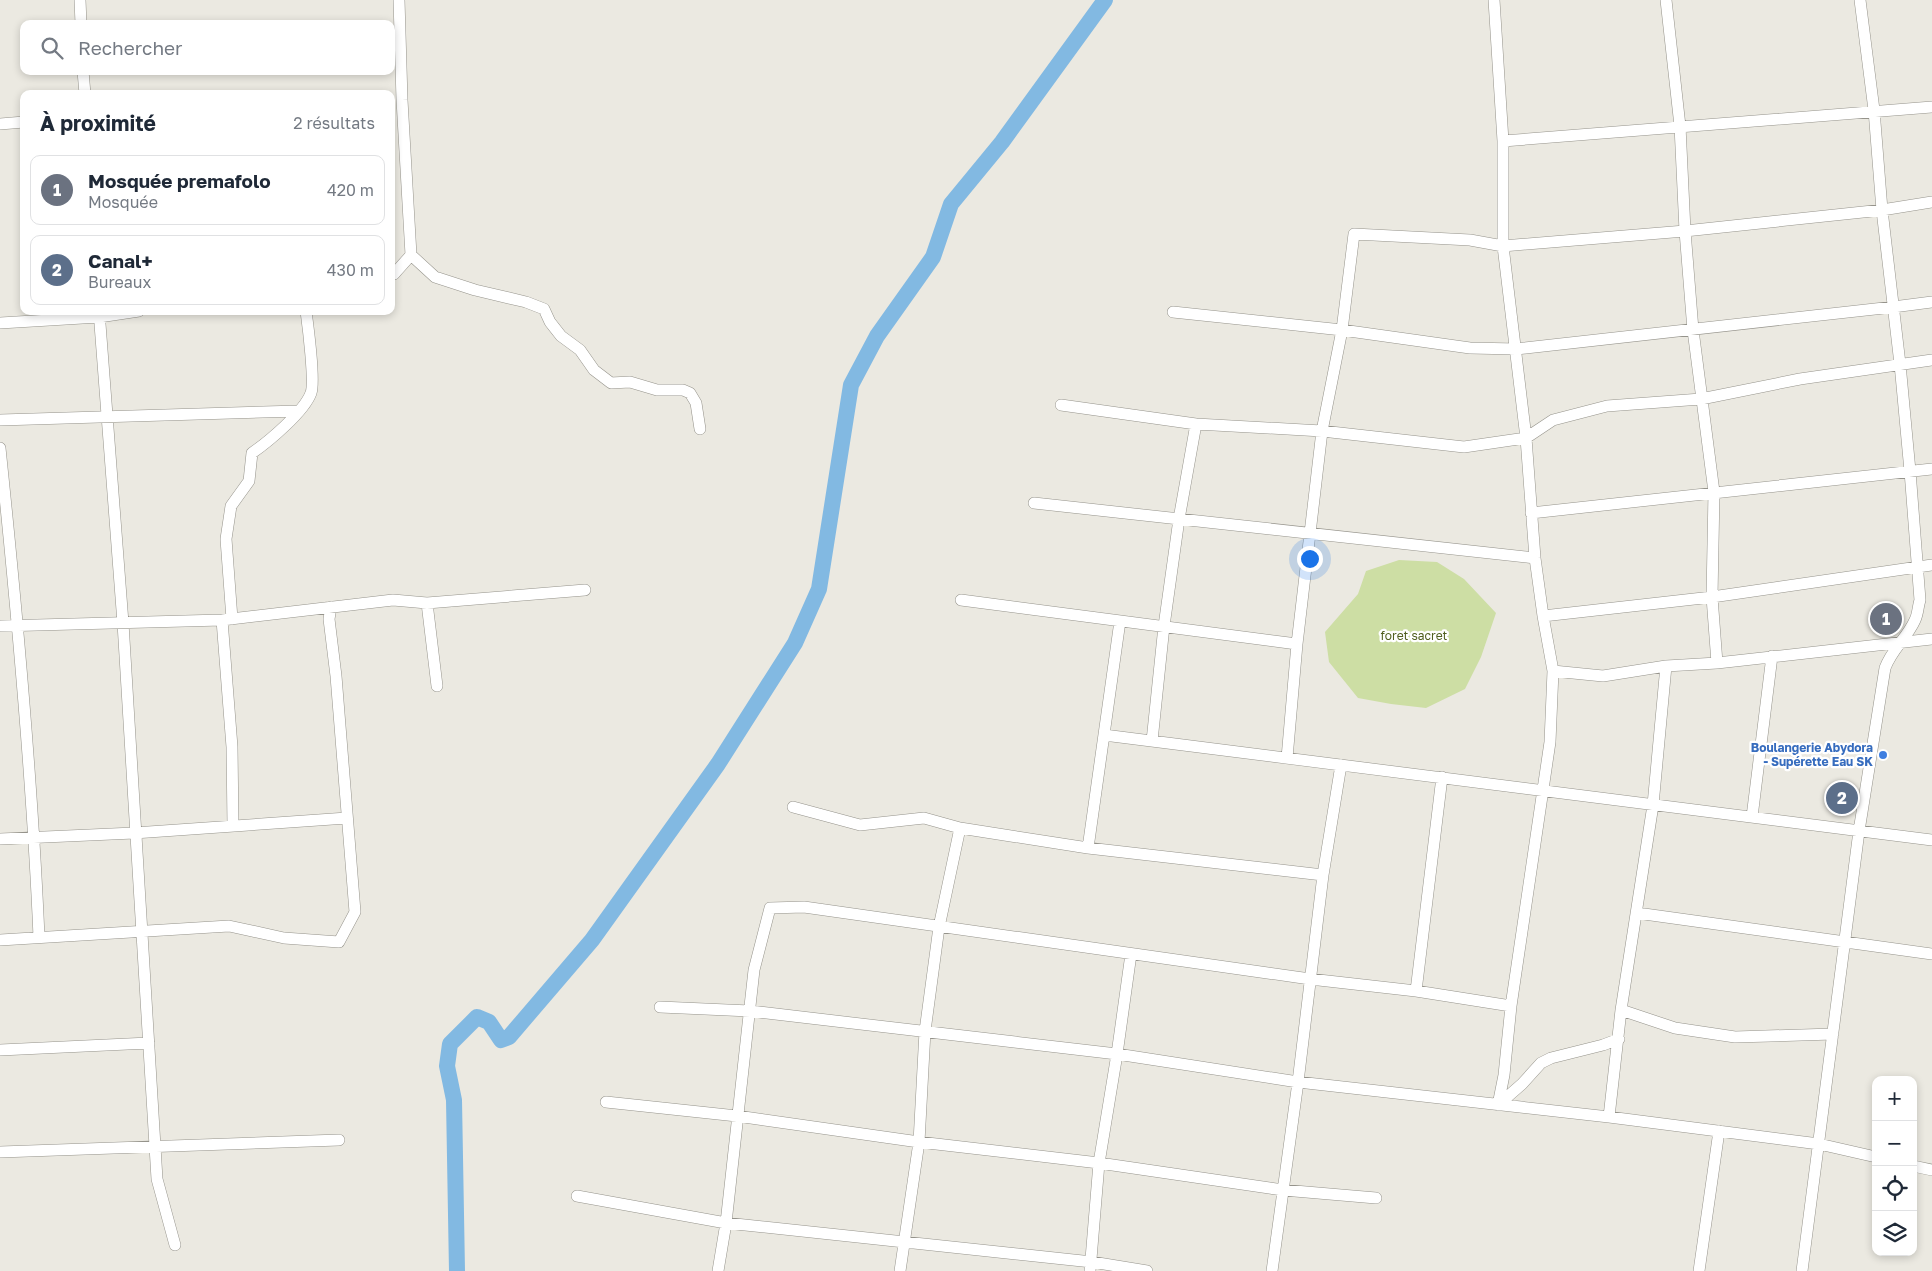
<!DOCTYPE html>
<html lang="fr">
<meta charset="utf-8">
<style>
body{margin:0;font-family:"Golos Text",sans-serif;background:#f6f6f7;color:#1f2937}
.controls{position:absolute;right:15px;bottom:15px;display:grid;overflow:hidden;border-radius:10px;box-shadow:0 2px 8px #0003}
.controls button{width:45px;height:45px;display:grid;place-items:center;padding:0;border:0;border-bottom:1px solid #e0e1e3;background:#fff;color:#1f2937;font:25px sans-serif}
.you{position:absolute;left:1309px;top:558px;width:18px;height:18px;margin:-12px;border:4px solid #fff;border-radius:50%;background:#1a73e8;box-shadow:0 0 0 8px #1a73e833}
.badge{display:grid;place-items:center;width:32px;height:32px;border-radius:50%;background:#a06328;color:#fff;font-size:16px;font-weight:700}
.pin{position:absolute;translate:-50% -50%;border:2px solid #fff;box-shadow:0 1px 5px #0006}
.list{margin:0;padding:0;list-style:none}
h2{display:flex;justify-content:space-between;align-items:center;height:65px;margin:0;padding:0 20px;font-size:21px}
h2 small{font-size:16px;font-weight:400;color:#747a83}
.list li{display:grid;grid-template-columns:32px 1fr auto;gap:15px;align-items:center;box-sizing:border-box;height:70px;margin:0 10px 10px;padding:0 10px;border:1px solid #e0e1e3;border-radius:10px}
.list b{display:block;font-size:19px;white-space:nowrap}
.list p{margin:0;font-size:16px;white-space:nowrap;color:#747a83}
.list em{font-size:16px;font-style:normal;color:#747a83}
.icon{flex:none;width:28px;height:28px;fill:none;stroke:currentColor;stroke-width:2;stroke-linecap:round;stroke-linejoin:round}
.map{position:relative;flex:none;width:1932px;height:1271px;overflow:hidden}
.search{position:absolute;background:#fff;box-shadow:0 2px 8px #0003;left:20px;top:20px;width:375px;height:55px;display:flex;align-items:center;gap:12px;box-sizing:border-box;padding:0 18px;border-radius:10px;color:#747a83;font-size:19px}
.panel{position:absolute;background:#fff;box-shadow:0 2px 8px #0003;left:20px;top:90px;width:375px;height:225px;border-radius:10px}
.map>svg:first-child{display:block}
</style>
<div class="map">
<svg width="1932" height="1271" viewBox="0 0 1932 1271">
<rect width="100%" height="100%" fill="#ebe9e1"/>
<path fill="#cddea4" d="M1399,560L1437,562L1464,579L1496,613L1481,657L1465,689L1426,708L1391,704L1358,698L1329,662L1325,632L1358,594L1366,571Z"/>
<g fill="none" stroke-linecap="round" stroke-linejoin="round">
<path stroke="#82b9e2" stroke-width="16" d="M457,1271L454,1100L447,1066L450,1044L477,1017L489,1022L501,1040L509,1037L592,940L718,764L795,643L819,589L851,385L877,336L933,257L951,204L1002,142L1105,0"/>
<g stroke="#95938b" stroke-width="12">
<path id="street" d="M80,0L81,24
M1494,0L1503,141V246L1526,438L1535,558L1543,616L1553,671L1550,742L1511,1006L1504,1075L1498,1105
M1666,0L1680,126L1685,231L1693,330L1714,492L1712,597L1717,663
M83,71L85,94
M0,124L24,122
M1503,141L1932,107
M411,255L435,277L475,290L526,302L544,309L550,322L561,336L580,350L594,370L611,383L630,382L657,390H683L690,393L696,403L700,429
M391,275L394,274L411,255L402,100L399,0
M99,311L123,623L157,1179L175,1245
M1173,312L1342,330L1470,348L1516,349L1893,307L1932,302
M0,323L99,317L139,311
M1061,405L1196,424L1322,431L1464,447L1526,438L1553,420L1607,406L1701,399L1800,379L1932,360
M0,420L299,411
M0,448C17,611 32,774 39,937
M1034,503L1535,558
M1531,513L1932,469
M961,600L1297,644
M427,603L437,686
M1543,616L1712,597L1932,565
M232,619L226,539L231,506L249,481L252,453C268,442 304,412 311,393C315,382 308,326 306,311
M222,620L232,747L233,825
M0,626L222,620L393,600L427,603L585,590
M1553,671L1603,676L1666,666L1717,663L1932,639
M1104,735L1932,840
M1152,741L1164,626L1179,519L1196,424
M1287,758L1297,644L1322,431L1342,330L1354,234L1470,240L1503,246L1685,231L1882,210L1932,202
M793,807L860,825L924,818L960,828L1088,848L1323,875
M1752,817L1772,656
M0,839L134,833L347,818
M1088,848L1120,621
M1637,913L1932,954
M0,940L229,926L284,938L339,942L355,912L336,676L329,619L331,607
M1416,991L1442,777
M660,1007L750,1011L1117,1054L1298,1082L1609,1117L1819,1144L1876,1157
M1621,1010L1675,1028L1735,1037L1833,1034
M0,1050L149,1043
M606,1102L737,1116L919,1142L1099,1163L1283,1190L1376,1198
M1498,1105L1522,1084L1541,1063L1551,1058L1603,1045L1619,1039
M1609,1117L1621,1010L1653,805L1666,666
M0,1152L339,1140
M1913,1166L1932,1170
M577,1196L726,1223L1092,1262L1147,1271
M718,1271L726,1223L754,970L770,908L804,907L1310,979L1416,991L1511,1006
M900,1271L919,1142L925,1031L939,927L960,828
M1090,1271L1099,1163L1117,1054L1131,954
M1272,1271L1298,1082L1323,875L1341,765
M1699,1271L1719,1131
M1802,1271L1859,831L1885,668C1892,649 1907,638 1915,620C1918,614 1918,606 1920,600L1910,471L1900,364L1882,210L1874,110L1860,0"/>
</g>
<use href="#street" stroke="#fff" stroke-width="11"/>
</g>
<circle fill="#3f7fe0" stroke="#fff" stroke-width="2" cx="1883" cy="755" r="5"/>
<g text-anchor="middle" stroke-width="4.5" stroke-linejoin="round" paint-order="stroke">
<g font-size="12" fill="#505f1f" stroke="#fff">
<text x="1414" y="640">foret sacret</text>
</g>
<g font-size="12" font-weight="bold" fill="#366cbe" stroke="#fff" text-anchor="end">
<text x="1873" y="752">Boulangerie Abydora<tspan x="1873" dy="14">- Supérette Eau SK</tspan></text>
</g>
</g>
</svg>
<div class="controls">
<button>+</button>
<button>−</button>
<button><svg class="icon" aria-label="locate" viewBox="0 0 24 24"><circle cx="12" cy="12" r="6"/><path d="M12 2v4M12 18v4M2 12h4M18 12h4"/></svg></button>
<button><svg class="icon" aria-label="layers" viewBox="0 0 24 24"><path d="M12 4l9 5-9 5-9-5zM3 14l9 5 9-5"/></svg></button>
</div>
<div class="you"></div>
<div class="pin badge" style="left:1886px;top:619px;background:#6b7280">1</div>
<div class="pin badge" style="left:1842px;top:798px;background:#5c6f8a">2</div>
<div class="search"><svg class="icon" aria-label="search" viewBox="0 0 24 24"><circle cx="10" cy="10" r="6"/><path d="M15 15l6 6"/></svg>Rechercher</div>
<section class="panel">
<h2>À proximité<small>2 résultats</small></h2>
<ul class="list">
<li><span class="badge" style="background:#6b7280">1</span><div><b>Mosquée premafolo</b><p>Mosquée</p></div><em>420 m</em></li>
<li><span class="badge" style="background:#5c6f8a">2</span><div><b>Canal+</b><p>Bureaux</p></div><em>430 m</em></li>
</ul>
</section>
</div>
